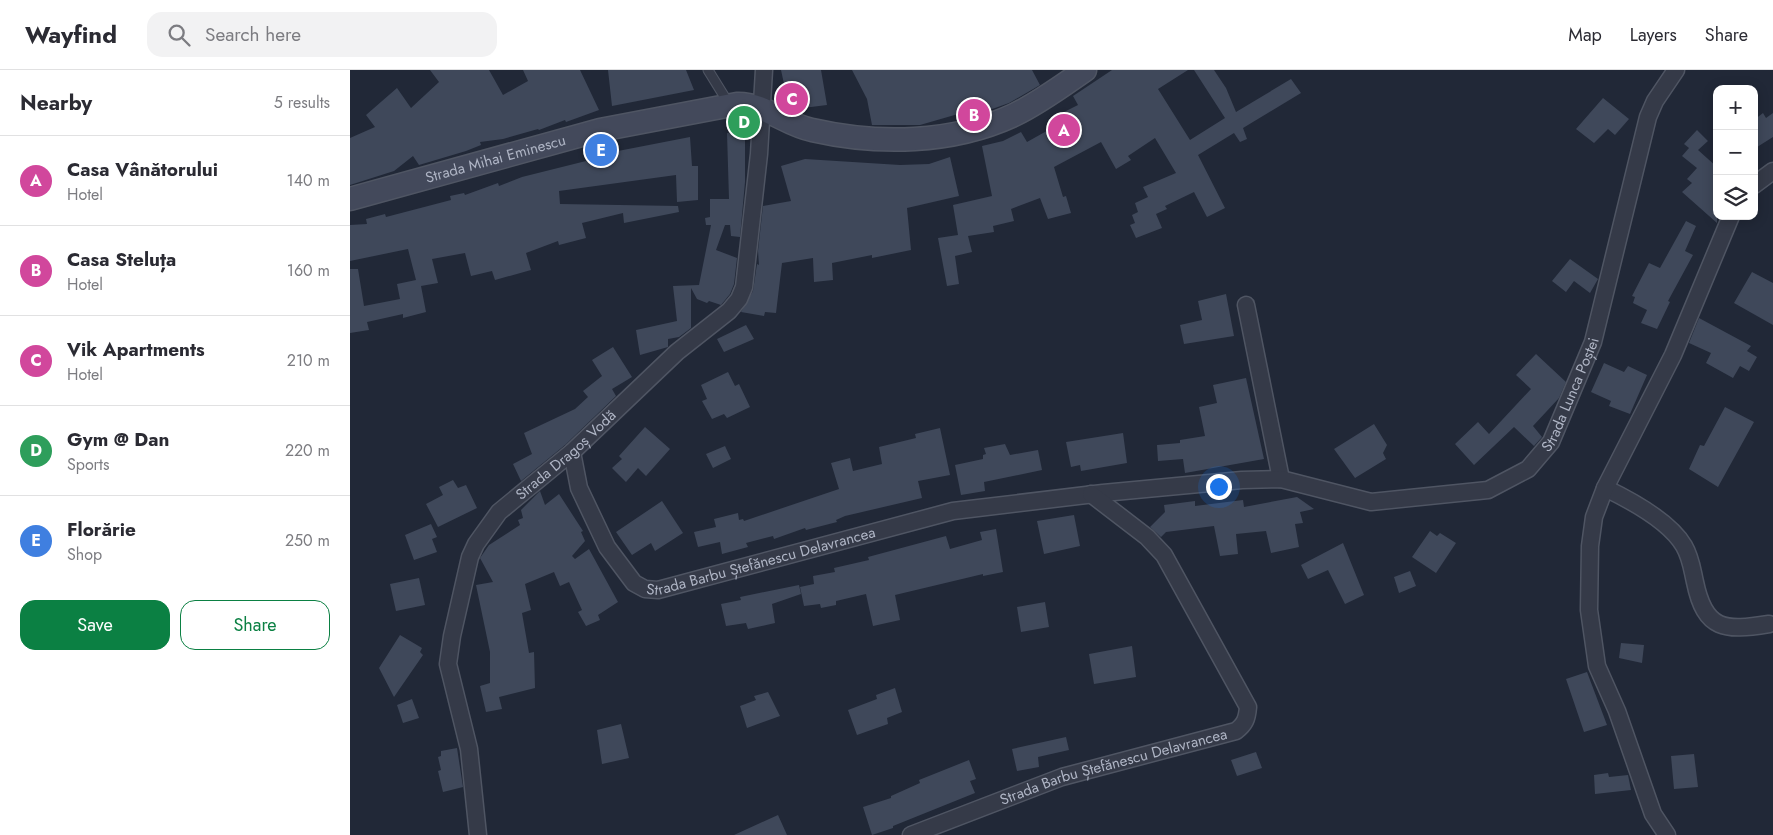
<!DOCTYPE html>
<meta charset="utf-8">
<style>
body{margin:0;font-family:Jost,sans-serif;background:#f2f2f3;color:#2b2b33}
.controls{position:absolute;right:15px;top:15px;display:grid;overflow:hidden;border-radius:10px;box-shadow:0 2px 12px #0003}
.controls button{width:45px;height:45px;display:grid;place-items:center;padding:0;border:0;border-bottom:1px solid #e1e1e2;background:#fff;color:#2b2b33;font:25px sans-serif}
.you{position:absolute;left:868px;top:416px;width:18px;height:18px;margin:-12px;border:4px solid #fff;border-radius:50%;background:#1a73e8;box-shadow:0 0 0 8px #1a73e833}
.badge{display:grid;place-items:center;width:32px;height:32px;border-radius:50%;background:#0b8043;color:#fff;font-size:16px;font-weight:700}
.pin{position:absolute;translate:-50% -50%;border:2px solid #fff;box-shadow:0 1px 5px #0006}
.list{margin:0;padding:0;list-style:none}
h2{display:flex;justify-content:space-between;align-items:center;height:65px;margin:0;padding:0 20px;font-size:21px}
h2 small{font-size:16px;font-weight:400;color:#7c7c81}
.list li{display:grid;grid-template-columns:32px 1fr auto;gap:15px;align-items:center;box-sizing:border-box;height:90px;padding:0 20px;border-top:1px solid #e1e1e2}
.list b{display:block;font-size:19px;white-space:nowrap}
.list p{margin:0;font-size:16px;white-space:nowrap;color:#7c7c81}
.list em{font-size:16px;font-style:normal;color:#7c7c81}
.actions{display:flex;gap:10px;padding:15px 20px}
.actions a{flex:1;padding:11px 0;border:1px solid #0b8043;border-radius:15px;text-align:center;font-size:18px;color:#0b8043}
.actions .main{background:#0b8043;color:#fff}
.icon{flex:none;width:28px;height:28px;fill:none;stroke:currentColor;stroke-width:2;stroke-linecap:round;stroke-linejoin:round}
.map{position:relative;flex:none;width:1423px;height:765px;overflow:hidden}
header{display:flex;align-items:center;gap:30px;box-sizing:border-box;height:70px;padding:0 25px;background:#fff;border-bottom:1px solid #e1e1e2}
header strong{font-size:24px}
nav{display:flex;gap:28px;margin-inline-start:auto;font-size:18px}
.search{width:350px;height:45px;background:#f2f2f3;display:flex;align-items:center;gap:12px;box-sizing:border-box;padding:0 18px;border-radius:15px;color:#7c7c81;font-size:19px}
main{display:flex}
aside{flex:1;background:#fff}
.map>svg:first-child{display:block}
</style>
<header>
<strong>Wayfind</strong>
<div class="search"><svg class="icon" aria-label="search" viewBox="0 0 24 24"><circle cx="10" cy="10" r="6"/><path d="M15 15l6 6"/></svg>Search here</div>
<nav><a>Map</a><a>Layers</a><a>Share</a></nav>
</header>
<main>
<aside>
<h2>Nearby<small>5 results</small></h2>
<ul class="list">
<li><span class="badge" style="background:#d1479c">A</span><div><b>Casa Vânătorului</b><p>Hotel</p></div><em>140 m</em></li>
<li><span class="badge" style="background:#d1479c">B</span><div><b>Casa Steluța</b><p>Hotel</p></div><em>160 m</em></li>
<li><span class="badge" style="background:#d1479c">C</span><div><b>Vik Apartments</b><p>Hotel</p></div><em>210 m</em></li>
<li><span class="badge" style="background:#2e9e5b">D</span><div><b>Gym @ Dan</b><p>Sports</p></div><em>220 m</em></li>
<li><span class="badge" style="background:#3f7fe0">E</span><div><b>Florărie</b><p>Shop</p></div><em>250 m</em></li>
</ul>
<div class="actions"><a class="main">Save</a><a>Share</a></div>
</aside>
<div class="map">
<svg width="1423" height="765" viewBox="0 0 1423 765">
<rect width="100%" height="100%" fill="#212837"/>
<path fill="#3f485a" d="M80,0H139L153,25L178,11L173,0H230L249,40L216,52L215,50L189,60L188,59L153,69L130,72L131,75L116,81L69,95L63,86L44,101L0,115V68L25,57L16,45L47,18L61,38L89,12Z
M258,0H336L344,20L262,36Z
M431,0H471L477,35L453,38L452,36L439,37Z
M502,0H682L690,15L659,33L617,48L615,42L570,55H522L517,29Z
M762,0H838L808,19L840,70L875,48L844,0H864L876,18L886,42L941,9L951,23L893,58L897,69L890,72L884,63L848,85L875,138L857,147L844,122L815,136L817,139L806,144L812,158L786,168L780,155L785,153L782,145L788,142L785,133L798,127L793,117L826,103L805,68L778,86L781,90L766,99L751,72L704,97L713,127L716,126L721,143L698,149L690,128L661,139L664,151L643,156L644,162L618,166L622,182L605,186L609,214L597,216L588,168L608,165L603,135L642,126L632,76L653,71L671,62L677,72L702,58L698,50L728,35L723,26Z
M1253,28L1279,49L1265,65L1258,59L1244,73L1226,59Z
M1413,43L1416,48L1423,43V67L1404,79V50Z
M1347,60L1358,71L1348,80L1367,97V153L1332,122L1342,113L1337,109L1347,98L1332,86L1339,78L1334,74Z
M395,61V112L390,167L381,166L380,155H375L366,180L387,188L384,214L380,224L371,235L359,231L357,233L347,229L341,218V258L329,267L318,269V277L290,285L286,260L327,251L323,216L349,215L361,155H356L355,148L360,147V129H379L377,63Z
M340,67L342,96H348V130L327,132L326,105L209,121L210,134L328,136L329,142L274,153L273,143L232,153L236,168L209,175L208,171L176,183L181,200L145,210L142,201L121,206L115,183L82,189L88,213L71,216L76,242L53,248V244L17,252L19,260L0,263V199H8L14,236L50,229L47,214L66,210L58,179L0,191V155L17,154L16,149L35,144L36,147L101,130L100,126L114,123L115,125L148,113L149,116L172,107L268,83V81Z
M600,87L609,126L557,138L561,180L522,188V185L482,193L483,210L464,212L463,188L432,193L426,243L415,242L414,246L391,242L403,221L407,194L409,195L408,181L413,136L441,131L431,96L455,89L550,95L579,94Z
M1336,151L1346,156L1335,181L1343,185L1318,231L1320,232L1307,259L1291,253L1297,240L1283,233L1285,227L1282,226L1299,193L1310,198Z
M1220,189L1248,209L1240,223L1224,211L1216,222L1202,211Z
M1402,202L1423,213V255L1384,233Z
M876,224L884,266L834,274L830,255L852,250L848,231Z
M1349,248L1401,276L1397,281L1407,287L1399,301L1390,296L1383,308L1356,293L1361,283L1339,273Z
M396,255L404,269L374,282L367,269Z
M263,277L282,307L262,319L266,326L215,375L171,411L163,394L182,384L174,363L225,339L238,327L233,321L252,306L242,290Z
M1186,284L1216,312L1209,328L1183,356L1192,367L1184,376L1164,357L1124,395L1105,374L1128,352L1139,364L1181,319L1166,305Z
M1254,293L1274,302L1278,296L1297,305L1280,344L1259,336L1261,331L1241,322Z
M378,302L385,316L389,314L400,337L377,348L374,344L362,349L352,331L357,329L351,315Z
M896,308L914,389L835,403L833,389L808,391L807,375L830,373V370L855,366L849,337L867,333L863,315Z
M1375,337L1404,352L1368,417L1339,399L1350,375L1354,376Z
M1024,354L1037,375L1033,383L1036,389L1005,408L984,379Z
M295,357L320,379L296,406L288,398L276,412L262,398L272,389L269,386Z
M590,358L600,405L568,411L572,428L495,446L486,450L487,452L456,460L455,458L424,469L423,466L396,473L398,477L372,484L370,472L348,477L344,462L366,457L364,449L388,443L389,450L393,449L394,451L489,419L481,393L500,388L503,401L532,394L529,377L566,368L565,364Z
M773,363L777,393L731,401L730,395L721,397L716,372Z
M655,374L660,385L688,380L692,400L634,412L635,421L611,425L605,395L633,389V385L636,384L634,378Z
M375,376L381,389L363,398L356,384Z
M103,410L108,418L116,415L127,438L88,457L76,434L93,425L89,417Z
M190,421L195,435L209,424L233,461L231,462L235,471L222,486L225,489L239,479L268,532L248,545L250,550L236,556L228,542L232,540L219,512L210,516L204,502L175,514L181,540L172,543L179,583L184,582L185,618L149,627L152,639L136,642L130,616L140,613V582L126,515L143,512L130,488L139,475L170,455L168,450L173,448L171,440Z
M947,427L964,439L950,442L953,453L945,454L949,477L921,483L916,461L886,464L888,484L870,486L864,456L816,462L811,467L800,457L815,442L814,435L845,431V436L893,430L894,437Z
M312,431L333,463L305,481L301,473L282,485L266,462Z
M724,445L730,476L694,484L687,451Z
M81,454L87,467L82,469L87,482L64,490L55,465Z
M646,459L653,502L633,506V504L545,525L550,550L523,556L516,524L486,531V535L471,538L470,534L454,536L450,517L464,514L463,506L485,502L484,498L519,490L518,487L596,466L600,479L632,470L630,462Z
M1080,461L1087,466L1090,463L1106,473L1086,503L1062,487Z
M993,473L1014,525L995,534L978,500L958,509L951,495Z
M1060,501L1066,516L1049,523L1044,507Z
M69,508L75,535L46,541L40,514Z
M449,515L451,524L422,534L425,553L398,559L396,553L376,556L371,534L391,530L390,527Z
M695,532L699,557L671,562L667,537Z
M50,565L72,578L70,582L73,585L44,627L29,598Z
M1271,573L1294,575L1292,593L1269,588Z
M782,576L786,607L744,614L739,584Z
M1237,602L1257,655L1234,662L1216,609Z
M545,618L552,642L537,648L538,654L507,665L498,640L527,629L526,625Z
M418,622L430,646L397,658L390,636L406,630L404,626Z
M62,629L69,648L53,653L47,635Z
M271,654L279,688L252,694L247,660Z
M716,667L719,680L688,687L689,697L667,701L662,679Z
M107,678L113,717L93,722L88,701L91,700L88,687L91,686V681Z
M906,682L912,698L887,706L881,690Z
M1344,684L1348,717L1324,719L1321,686Z
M619,690L626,709L620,711L625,723L543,756V758L522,765L513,737L541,728V726L570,713L569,710Z
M1258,703L1259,707L1278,705L1281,720L1245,724L1244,705Z
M428,745L437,765H384Z"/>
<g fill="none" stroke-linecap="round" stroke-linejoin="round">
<g stroke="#4f5563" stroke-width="11">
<path id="service" d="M358,0L379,34"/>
</g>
<g stroke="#4f5563" stroke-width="19">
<g id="minor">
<path d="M1404,115L1423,101"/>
<path d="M896,235L931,409"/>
<path id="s1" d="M222,382L229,418L257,477L284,513L295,519L308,520L603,441L753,423L892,410L931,409L1021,432L1138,420L1178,399L1201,372L1243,272L1298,47L1305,31L1326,0"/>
<path d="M1255,418C1280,430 1320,452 1334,476C1341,488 1342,499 1345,512C1355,561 1375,561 1419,554"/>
<path id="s2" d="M128,765L119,679L98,594L102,566L120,487L126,474L149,442L222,382L327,282L379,241L389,229L394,217L409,84L414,0"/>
<path id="s3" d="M561,765L712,707L886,661C895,654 897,649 898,637L814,485L797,467L741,424"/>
<path d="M1317,765L1303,744L1267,641L1247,596L1239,540L1240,476L1244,447L1255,418L1323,285L1381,146"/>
</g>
</g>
<g stroke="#4f5563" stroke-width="25">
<g id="secondary">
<path id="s4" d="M0,129L250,60L387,34C414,33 436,55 462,60C528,75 602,74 664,45C689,33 712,16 735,0"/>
</g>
</g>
<use href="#service" stroke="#353a48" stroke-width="9"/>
<use href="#minor" stroke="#353a48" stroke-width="16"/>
<use href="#secondary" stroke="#43495b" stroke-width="22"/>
</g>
<g text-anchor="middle" stroke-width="4.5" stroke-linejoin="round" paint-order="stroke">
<g font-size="15" fill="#afb5c5" stroke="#1a202d">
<text dy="5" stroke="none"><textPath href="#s4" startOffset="151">Strada Mihai Eminescu</textPath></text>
<text dy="5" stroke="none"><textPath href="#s1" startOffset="1150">Strada Lunca Poștei</textPath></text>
<text dy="5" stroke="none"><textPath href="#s2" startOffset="425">Strada Dragoș Vodă</textPath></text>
<text dy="5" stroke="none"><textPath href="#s1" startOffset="279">Strada Barbu Ștefănescu Delavrancea</textPath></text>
<text dy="5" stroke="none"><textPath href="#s3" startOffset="214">Strada Barbu Ștefănescu Delavrancea</textPath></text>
</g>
</g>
</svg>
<div class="controls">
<button>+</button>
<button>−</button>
<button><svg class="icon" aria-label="layers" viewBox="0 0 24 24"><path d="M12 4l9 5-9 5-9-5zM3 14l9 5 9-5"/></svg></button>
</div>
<div class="you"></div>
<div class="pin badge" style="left:714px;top:60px;background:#d1479c">A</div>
<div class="pin badge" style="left:624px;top:45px;background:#d1479c">B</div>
<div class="pin badge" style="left:442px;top:29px;background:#d1479c">C</div>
<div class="pin badge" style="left:394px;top:52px;background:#2e9e5b">D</div>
<div class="pin badge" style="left:251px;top:80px;background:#3f7fe0">E</div>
</div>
</main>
